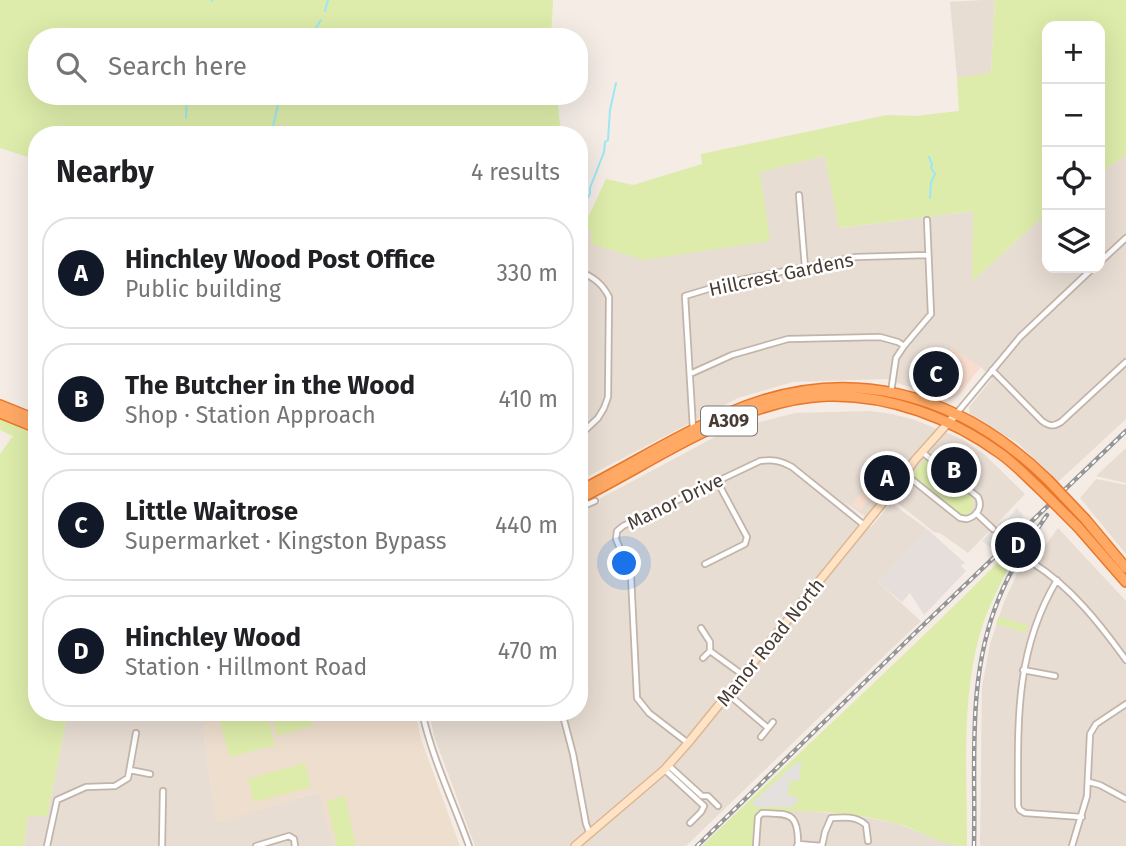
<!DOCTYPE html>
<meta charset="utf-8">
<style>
body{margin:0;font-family:"Fira Sans",sans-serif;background:#f2f2f2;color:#202124}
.controls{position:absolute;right:21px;top:21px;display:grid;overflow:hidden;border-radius:14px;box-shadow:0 7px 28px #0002}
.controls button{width:63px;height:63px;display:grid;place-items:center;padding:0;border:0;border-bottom:2px solid #e0e0e0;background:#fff;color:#202124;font:35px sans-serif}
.you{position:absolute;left:625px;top:564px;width:24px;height:24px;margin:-18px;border:5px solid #fff;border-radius:50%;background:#1a73e8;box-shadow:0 0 0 10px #1a73e833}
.badge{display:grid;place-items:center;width:46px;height:46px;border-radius:50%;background:#111827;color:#fff;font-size:23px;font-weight:700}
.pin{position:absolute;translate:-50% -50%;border:4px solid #fff;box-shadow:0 2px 7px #0006}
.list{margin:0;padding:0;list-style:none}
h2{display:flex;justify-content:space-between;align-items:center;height:91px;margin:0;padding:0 28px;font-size:30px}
h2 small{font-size:23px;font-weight:400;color:#757577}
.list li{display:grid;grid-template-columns:46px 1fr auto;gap:21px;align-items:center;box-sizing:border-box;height:112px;margin:0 14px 14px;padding:0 14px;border:2px solid #e0e0e0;border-radius:28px}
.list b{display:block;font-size:26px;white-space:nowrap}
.list p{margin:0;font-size:23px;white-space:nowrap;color:#757577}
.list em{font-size:23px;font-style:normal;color:#757577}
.icon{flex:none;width:38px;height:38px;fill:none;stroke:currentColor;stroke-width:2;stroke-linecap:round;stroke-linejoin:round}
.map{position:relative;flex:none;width:1126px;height:846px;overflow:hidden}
.search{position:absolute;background:#fff;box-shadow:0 7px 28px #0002;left:28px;top:28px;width:560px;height:77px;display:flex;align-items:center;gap:18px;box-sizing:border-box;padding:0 24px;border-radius:28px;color:#757577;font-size:26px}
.panel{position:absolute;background:#fff;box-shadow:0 7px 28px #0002;left:28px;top:126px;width:560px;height:595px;border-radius:28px}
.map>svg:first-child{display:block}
</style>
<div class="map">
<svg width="1126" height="846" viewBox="0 0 1126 846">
<rect width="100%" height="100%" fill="#f4ece5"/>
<path fill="#e8ddd3" d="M982,0H995L991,74L957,78L950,2Z
M1126,155V419L1058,482L1018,443L970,415L969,407L992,379L981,367L937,363L915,389L886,379L793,382L738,398L579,481V223L591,230L760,171L825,156L840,228L973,211V280L1047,213V268H1100V173Z
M870,411L892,414L915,420L962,439L984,454L1025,494L968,553L940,533L934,532L889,496L869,520L844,501L871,527L891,503L927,529L878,582L921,621L830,707L686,846H475L434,736L429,712H579V511L600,503L599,499L726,431L795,413Z
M1126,448V483L1096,476Z
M1096,479L1126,485V554L1080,498Z
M1058,528L1126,601V846H980L982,687L990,644L1004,602L1023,561L1028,553L1036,558Z
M68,712H203L207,760L217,822L320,792L333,846H24L28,816H47Z
M799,810L857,816L896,823L944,842L961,846H753L754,811Z"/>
<path fill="#f8ddce" d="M951,348L981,367L958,396L951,399H944L915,389Z
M894,453L902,458L860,511L852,505Z"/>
<path fill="#e6deda" d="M927,529L965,563L961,566L966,571L924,615L910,593L902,602L878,582Z"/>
<path fill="#eedece" d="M203,712H415L421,739L460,846H333L319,792L217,823L207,760Z"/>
<path fill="#ddecaa" d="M0,0H553L551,37H37V96H557L561,135H37V160L0,148Z
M995,0H1126V155L1100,173V26H1047V213L972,281L973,211L839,228L825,156L760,172L770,241L644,260L591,244V230L584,226L606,179L633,185L702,164L701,154L887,115L916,116L959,111L957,78L991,73Z
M0,418L37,434V712H68L47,816H28L24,846H0V454L13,436L0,430Z
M925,459L972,497C975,504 973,509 968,515H959L911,477Z
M1011,549L1016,554C1002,581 987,607 979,637C961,705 967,777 967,846C941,846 919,829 895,823C849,811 801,810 755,811L753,846H702C804,747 911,651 1011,549Z
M999,616L1028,626L1026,633L996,624Z
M217,712H266L275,745L230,757Z
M271,712H310L313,726L277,736Z
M305,763L311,787L254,802L248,779Z
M345,796L356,846H337L327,801Z"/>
<path fill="#e4e0de" d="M1017,508L1024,517L1010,531L1005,527L994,539L998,544L993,550L982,541L999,523L1008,519Z
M802,761L799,781H790L788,795L798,798V802L791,807H760L755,806L752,803L792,766Z"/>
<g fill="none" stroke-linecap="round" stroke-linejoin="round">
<path stroke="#9ce6f6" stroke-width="2" d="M212,1L213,0
M325,11L328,0
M194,37L197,30
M310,37L321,20
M186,118L187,96
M271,135L280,96
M929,157L932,164L931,168L935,174L931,182L930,198
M580,211L590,194V188L604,152L605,142L608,140L610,110L616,83"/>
<g stroke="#c3b4aa" stroke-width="8">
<path id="street" d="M799,195L805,267
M1100,262L1126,238
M579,271C593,277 602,283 609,297L608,397L604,408L598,418L579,436
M992,370L1042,421C1049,426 1053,427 1061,422L1126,362
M690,374L732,355L788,339L880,337L898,342L904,346
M891,392L896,358L904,346L931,314L927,220
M956,414L1020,337L1093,268
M693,429L685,296L735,281L856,257L927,255
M905,474L960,518L967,519C977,516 983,507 978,497L922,452
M579,508L595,501
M976,513L993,529
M1033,563C1071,587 1100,624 1126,660
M705,564L745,544L747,537L717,481
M1057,580C1014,652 1018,725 1018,806L1020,810L1025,813L1082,817
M701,628L710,642V651L703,658
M710,651L743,675
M1023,670L1055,676
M728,694L768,728
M422,712C432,758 453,801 469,846
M562,712L573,754L586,824L590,834
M761,737L773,722
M688,743L649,713L637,698L631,576L616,539L617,531L623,526L760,461C773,459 781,461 792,467L864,525
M668,765L702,796H708L718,806
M130,770L150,774
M665,770L704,806L701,812L690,823
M1089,782L1100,785L1126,799
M47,846L57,800L86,787L115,786L128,778L136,733
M162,846L163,791
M256,846L289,836L294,839L295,846
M756,846L758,817L762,813C789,814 798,812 798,843
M797,846L798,844L822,846L825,832L831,818C843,817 857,816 866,825L868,841
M1072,846L1087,796L1090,734L1096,724L1126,704"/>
</g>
<g stroke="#dbb793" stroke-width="10">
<path id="secondary" d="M575,846L664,770L688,743L889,495L915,460L956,414"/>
</g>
<g stroke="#ea7729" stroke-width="12">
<path id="highway" d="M0,405L37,420
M0,413L37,428
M579,491C629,466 675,436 726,414C845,361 957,391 1048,480
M579,499C633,472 684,438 740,416C768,405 797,397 827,396C888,394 952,418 1001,454C1015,464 1027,477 1040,489
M1086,520L1126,568
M1078,527L1126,582"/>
</g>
<use href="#street" stroke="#fff" stroke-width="4.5"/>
<use href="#secondary" stroke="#ffe3c4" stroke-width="7"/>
<use href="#highway" stroke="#ffa965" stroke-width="9"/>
<g stroke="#969696" stroke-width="4.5">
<path id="rail" d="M697,846L916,632L1126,431
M974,846C976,763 966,677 999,598C1011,568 1029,541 1047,515"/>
</g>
<use href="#rail" stroke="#fff" stroke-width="2" stroke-dasharray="5" stroke-linecap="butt"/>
<g stroke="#ea7729" stroke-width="12" stroke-linecap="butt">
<path id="highway-bridge" d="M1048,480L1086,520
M1040,489L1078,527"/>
</g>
<use href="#highway-bridge" stroke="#ffa965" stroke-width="9"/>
</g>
<g text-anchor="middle" stroke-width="5" stroke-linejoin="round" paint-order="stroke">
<rect fill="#fff" stroke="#7e7671" stroke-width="2" x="701" y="406.5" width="56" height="29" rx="5"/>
<g font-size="18" font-weight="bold" fill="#473b34">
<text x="729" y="427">A309</text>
</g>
<g font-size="19" fill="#473b34" stroke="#fff">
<text transform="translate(781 274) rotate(-12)" y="7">Hillcrest Gardens</text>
<text transform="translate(675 501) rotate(-26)" y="7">Manor Drive</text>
<text transform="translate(770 642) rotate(-51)" y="7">Manor Road North</text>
</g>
</g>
</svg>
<div class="controls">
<button>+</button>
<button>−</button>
<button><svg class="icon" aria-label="locate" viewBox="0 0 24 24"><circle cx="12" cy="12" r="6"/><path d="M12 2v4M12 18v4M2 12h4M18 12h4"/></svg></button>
<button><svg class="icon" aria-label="layers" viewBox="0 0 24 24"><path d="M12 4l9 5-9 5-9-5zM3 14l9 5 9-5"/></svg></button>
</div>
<div class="you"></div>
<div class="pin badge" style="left:887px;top:478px">A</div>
<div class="pin badge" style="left:954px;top:470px">B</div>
<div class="pin badge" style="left:936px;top:374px">C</div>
<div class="pin badge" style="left:1018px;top:545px">D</div>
<div class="search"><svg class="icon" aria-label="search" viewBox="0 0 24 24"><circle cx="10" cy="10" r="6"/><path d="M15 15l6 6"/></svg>Search here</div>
<section class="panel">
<h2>Nearby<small>4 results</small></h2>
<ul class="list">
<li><span class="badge">A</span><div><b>Hinchley Wood Post Office</b><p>Public building</p></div><em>330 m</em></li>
<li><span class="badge">B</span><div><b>The Butcher in the Wood</b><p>Shop · Station Approach</p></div><em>410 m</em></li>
<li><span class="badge">C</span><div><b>Little Waitrose</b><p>Supermarket · Kingston Bypass</p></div><em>440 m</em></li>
<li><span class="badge">D</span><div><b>Hinchley Wood</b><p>Station · Hillmont Road</p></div><em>470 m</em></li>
</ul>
</section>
</div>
